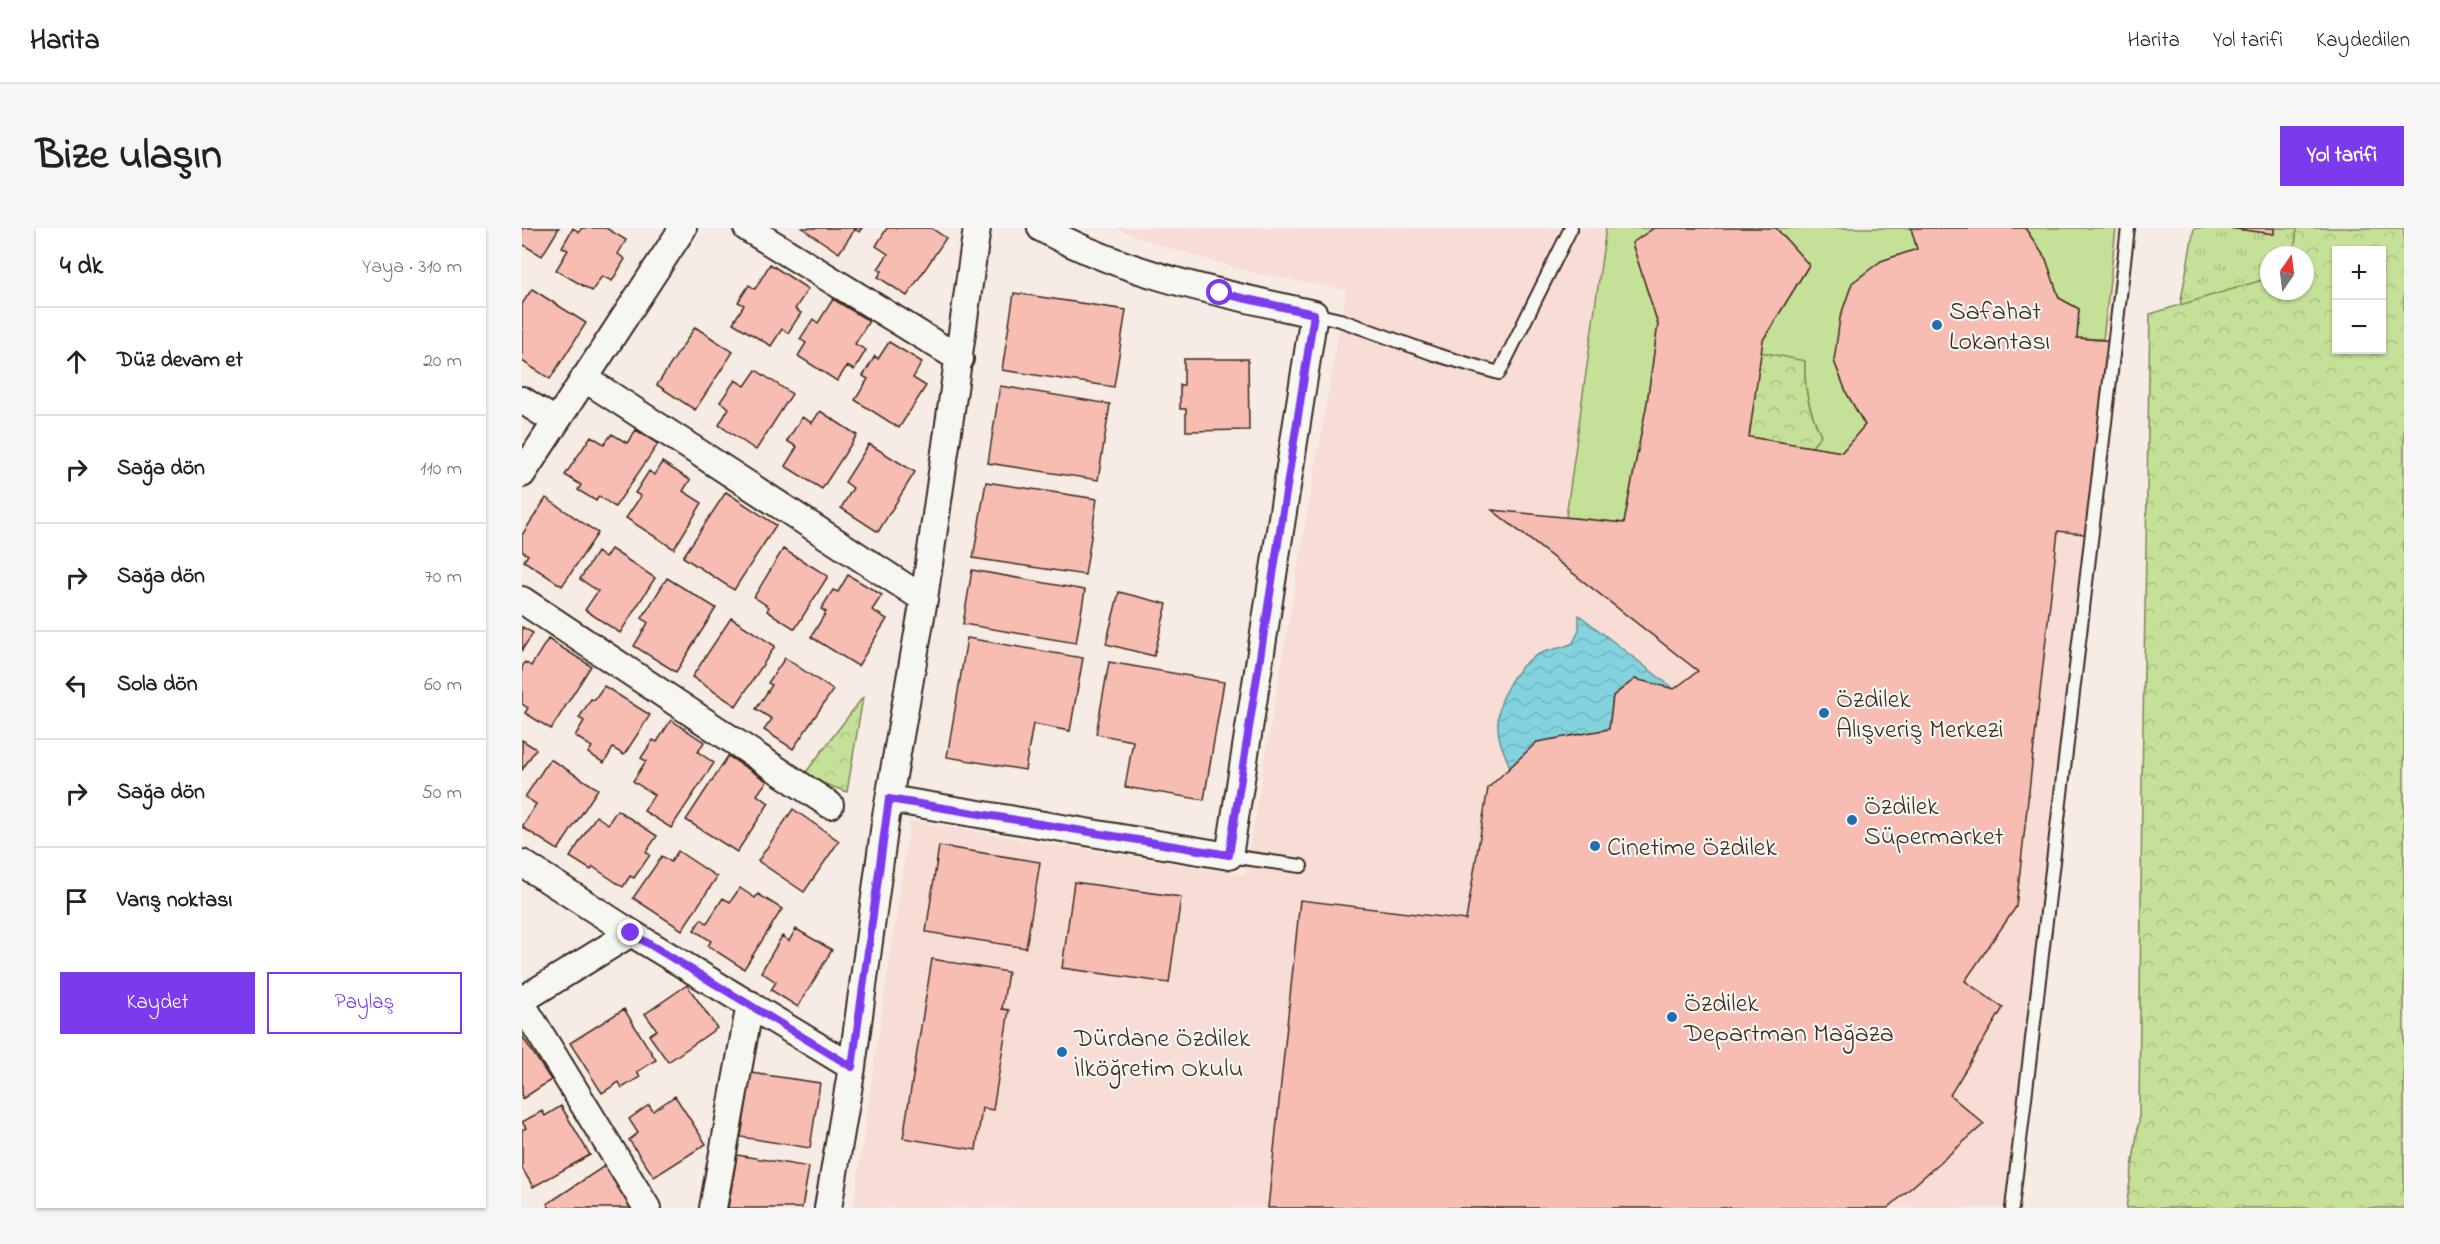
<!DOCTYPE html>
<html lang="tr">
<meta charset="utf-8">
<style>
body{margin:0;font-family:"Indie Flower",sans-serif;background:#f6f6f6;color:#222}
.controls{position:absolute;right:18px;top:18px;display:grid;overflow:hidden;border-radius:0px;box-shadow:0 2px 4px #0004}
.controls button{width:54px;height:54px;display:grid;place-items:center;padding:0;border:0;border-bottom:2px solid #e0e0e0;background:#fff;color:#222;font:30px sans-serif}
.compass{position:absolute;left:1738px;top:18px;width:54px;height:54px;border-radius:50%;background:#fff;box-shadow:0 2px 4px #0004;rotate:14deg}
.stop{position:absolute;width:18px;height:18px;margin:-14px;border:4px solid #7c3aed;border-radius:50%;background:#fff}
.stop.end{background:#7c3aed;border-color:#fff;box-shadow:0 2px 6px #0008}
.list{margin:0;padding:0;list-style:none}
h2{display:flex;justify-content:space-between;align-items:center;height:78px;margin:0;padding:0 24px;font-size:26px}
h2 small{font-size:20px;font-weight:400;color:#767676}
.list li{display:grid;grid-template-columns:39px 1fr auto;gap:18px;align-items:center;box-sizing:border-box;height:108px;padding:0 24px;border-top:2px solid #e0e0e0}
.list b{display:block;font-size:22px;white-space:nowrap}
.list em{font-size:20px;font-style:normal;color:#767676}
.actions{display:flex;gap:12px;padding:18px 24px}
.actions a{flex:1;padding:14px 0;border:2px solid #7c3aed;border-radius:0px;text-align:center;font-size:21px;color:#7c3aed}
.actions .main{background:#7c3aed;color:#fff}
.icon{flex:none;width:33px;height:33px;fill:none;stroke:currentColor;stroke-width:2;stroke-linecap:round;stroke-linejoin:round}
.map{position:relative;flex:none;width:1882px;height:980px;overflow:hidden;border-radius:0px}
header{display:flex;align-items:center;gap:36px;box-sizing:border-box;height:84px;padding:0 30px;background:#fff;border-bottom:2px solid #e0e0e0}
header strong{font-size:28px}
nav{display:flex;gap:33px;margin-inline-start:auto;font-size:21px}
.intro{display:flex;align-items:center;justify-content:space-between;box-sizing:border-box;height:144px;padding:0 36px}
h1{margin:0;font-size:42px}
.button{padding:15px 27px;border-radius:0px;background:#7c3aed;color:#fff;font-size:21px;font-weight:700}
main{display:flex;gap:36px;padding:0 36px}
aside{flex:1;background:#fff;border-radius:0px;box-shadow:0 2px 4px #0004}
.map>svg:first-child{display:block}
</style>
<header>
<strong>Harita</strong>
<nav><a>Harita</a><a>Yol tarifi</a><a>Kaydedilen</a></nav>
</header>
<div class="intro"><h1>Bize ulaşın</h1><a class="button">Yol tarifi</a></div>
<main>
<aside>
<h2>4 dk<small>Yaya · 310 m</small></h2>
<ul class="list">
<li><svg class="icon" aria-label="ahead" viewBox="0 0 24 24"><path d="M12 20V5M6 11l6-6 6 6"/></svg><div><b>Düz devam et</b></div><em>20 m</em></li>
<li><svg class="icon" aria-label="right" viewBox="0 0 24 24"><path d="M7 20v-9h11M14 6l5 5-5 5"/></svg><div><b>Sağa dön</b></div><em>110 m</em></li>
<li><svg class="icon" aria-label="right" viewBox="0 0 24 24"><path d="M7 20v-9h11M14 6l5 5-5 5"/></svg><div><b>Sağa dön</b></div><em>70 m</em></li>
<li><svg class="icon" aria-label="left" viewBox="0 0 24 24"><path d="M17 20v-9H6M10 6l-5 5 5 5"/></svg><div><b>Sola dön</b></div><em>60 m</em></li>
<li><svg class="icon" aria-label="right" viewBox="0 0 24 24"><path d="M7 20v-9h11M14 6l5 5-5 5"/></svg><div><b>Sağa dön</b></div><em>50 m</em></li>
<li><svg class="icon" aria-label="arrive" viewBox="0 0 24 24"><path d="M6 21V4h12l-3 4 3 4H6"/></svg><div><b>Varış noktası</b></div></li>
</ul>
<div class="actions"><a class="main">Kaydet</a><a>Paylaş</a></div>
</aside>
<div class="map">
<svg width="1882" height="980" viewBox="0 0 1882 980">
<defs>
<pattern id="grass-tufts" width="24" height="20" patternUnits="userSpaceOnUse" patternTransform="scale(1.5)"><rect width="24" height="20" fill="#c5e097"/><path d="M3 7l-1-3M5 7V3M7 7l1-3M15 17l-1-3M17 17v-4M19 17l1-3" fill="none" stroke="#aac082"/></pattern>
<pattern id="forest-crowns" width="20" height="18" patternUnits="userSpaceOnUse" patternTransform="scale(1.5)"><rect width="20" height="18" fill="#c5e097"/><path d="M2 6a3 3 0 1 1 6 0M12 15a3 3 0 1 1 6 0" fill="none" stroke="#aac082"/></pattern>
<pattern id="water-waves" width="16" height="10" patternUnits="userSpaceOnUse" patternTransform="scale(1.5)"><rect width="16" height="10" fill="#83d3df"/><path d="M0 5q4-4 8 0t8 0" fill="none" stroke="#72b5bf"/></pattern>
</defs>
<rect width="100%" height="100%" fill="#f6ebe5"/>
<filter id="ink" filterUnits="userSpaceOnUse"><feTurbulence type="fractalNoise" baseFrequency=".0167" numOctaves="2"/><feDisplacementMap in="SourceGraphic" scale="12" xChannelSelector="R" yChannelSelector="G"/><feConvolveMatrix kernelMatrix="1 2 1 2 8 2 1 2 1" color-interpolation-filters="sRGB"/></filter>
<g filter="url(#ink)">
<path fill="#f7ddd6" d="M593,0H1606L1490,980H331L388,593L723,647L824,62L733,45L640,18Z"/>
<path fill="url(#grass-tufts)" stroke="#80855a" stroke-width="1.5" d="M1672,0H1707L1751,6L1752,0H1775L1772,27H1747V50L1658,78Z"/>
<path fill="url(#forest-crowns)" stroke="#80855a" stroke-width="1.5" fill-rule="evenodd" d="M1775,0H1882V980H1604L1617,893L1620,556L1628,86L1747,50V63H1783V27H1772ZM1860,22V122H1814V22Z
M1239,124L1283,132C1282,161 1287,182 1299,207L1290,219L1227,209Z
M341,469L325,564L281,548Z"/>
<path fill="#c5e097" stroke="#80855a" stroke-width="1.5" d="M1084,0H1132L1110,15L1136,96L1125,175L1102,295L1044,289Z
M1254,0H1389L1395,21L1312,133L1325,166L1343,197L1320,224L1290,219L1299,207C1287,182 1282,161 1283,133L1239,124L1241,112L1287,37Z
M1503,0H1594L1581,111L1555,110L1557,81L1537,70L1524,31Z"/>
<path fill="url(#water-waves)" stroke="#668f92" stroke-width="1.5" d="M1057,387L1152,461L1113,451L1091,468L1087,501L988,539C983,526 976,513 976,499C975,471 991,441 1015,427C1026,421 1040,421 1051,415L1057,402Z"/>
<path fill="#f8bdb2" stroke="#3b2a1e" stroke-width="1.5" d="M0,0H37L20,28L0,16Z
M51,0L57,4L60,0H84L104,12L96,26L103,31L90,53L80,48L70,63L34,42L46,22L40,19Z
M280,0H340L337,4L333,1L317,25Z
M365,0H409L424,10L385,68L356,49L360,43L356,41L366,26L354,18Z
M1132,0H1254L1287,37L1241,112L1227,209L1320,224L1343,197L1325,166L1312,133L1318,90L1330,55L1359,33L1395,21L1389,0H1503L1524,31L1537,70L1557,81L1555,110L1592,113L1570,307L1536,303L1494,679L1443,753L1481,780L1428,867L1462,896L1366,980H746L778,672L944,692L966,560L1015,514L1087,501L1091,468L1113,451L1152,461L1176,443L970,282L1102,295L1125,175L1136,96L1110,15Z
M1707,0H1752V6Z
M248,36L286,61L273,81L279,85L266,105L260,101L249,118L211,95L222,77L216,74L227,57L233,61Z
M10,61L64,95L28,151L0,133V76Z
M492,65L604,82L592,159L480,142Z
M311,71L347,93L333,116L344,122L332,142L325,138L315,153L276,128L284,115L278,111L291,91L296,95Z
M173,99L211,124L173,182L135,157Z
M367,114L400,134L391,150L404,158L377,200L333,172L346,151L341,148L353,128L356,131Z
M662,131H726L727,202L664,203V181H658V157H662Z
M234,142L270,166L234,222L197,197L207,180L198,174L213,152L223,158Z
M478,158L588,176L576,252L466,235Z
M298,183L335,207L300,261L263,238L275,219L265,213L280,189L290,195Z
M114,202L136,216L93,279L77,268L74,273L56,262L59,257L43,247L69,208L82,216L90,206L105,215Z
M347,216L393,244L356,304L319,280L331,260L323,254Z
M140,234L168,252L161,263L180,275L152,321L104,290L119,268L113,265L127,243L132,247Z
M464,254L575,271L563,347L451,330Z
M204,264L254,297L212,362L161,329Z
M24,270L76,305L40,358L2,333L6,327L0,323V307Z
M89,321L133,350L98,405L63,382L76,363L58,351L75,324L83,330Z
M261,321L306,348L273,401L245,383L247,379L232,369Z
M450,342L563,362L554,415L441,396Z
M326,347L360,367L350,382L365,391L336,438L289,409L304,384L299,381L311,362L316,364Z
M145,350L194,380L154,444L112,418L126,395L120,390Z
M597,364L645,376L632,428L584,416Z
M209,390L253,418L214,478L170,449Z
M0,399L11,405L0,422Z
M445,410L561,430L548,503L511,496L503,542L425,529Z
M26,411L69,438L29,501L3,485L6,480L0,476V439L3,434L9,438Z
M263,430L311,462L271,521L242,502L250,491L234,481L250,457L246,455Z
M587,434L702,454L682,572L603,559L611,513L574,506Z
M82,458L128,487L102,527L91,520L82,535L66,525L70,519L53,508L62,493L57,490L69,471L72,472Z
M149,492L182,514L176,524L192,535L149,600L122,583L132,567L111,553L124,533L119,530L131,512L135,514Z
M0,512L14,521L0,542Z
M206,528L245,553L235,567L247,575L215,624L164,592Z
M28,531L76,561L36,622L0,599L14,576L3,569Z
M271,581L317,613L282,664L236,633Z
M95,582L135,608L124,624L128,627L112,650L108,648L101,659L71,639L69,642L48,629L74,588L86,596Z
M417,618L518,634L504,720L404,704Z
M156,623L195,649L160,702L111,670L140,628L149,634Z
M552,654L659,669L647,755L540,740Z
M218,660L233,670L236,666L260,681L222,741L186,718L189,713L172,702L179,691L185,695L201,670L208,674Z
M274,701L310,722L276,779L249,762L254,754L239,744L260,708L267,713Z
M410,731L486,744L480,781L487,782L471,882L460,880L454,922L381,910Z
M165,757L195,800L146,834L127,807L135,802L123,786Z
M102,781L134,832L115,844L118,849L100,860L97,854L80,865L48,815Z
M0,808L29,852L0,871Z
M229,845L298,855L288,920L219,909Z
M153,868L184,916L132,949L107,912L116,905L107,891L127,877L131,883Z
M39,878L68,927L11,959L0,940V902L4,900L0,894L20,883L23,888Z
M215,927L287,939L280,980H206Z
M84,937L112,980H28L25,976Z"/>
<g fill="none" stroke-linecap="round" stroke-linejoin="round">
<g stroke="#3b2a1e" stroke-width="16">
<path id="lane" d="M792,86L818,92L915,127L977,145L1049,0
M707,628L779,638
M1490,980L1606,0"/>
</g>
<g stroke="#3b2a1e" stroke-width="30">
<path id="street" d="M225,0L438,131
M62,150L402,371
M0,172L33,193
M0,246L161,0
M0,372L308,577
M367,571L707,628L792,86C698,65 604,47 519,0
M0,635L109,705L330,839
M0,772L109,705
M0,776L125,980
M191,980L228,776
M306,980L330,839L364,588L402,371L455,0"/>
</g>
<use href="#lane" stroke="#f6f6f2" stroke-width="12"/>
<use href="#street" stroke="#f6f6f2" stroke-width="26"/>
</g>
</g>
<g fill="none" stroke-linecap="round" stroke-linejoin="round" filter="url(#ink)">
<path stroke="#7c3aed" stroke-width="8" d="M109,705L330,839L367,571L707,627L792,86L698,65"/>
</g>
<g fill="#1f6fb2" stroke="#f6f6f2" stroke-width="2">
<circle cx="1415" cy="97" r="6"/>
<circle cx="1302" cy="485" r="6"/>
<circle cx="1330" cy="592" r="6"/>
<circle cx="1073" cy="618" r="6"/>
<circle cx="1150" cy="789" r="6"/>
<circle cx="540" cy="824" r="6"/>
</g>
<g text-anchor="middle" stroke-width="4.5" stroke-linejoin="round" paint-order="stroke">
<g font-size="26" fill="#3b2a1e" stroke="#f6f6f2" text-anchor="start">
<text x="1427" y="91">Safahat<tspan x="1427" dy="30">Lokantası</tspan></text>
<text x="1314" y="479">Özdilek<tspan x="1314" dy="30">Alışveriş Merkezi</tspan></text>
<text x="1342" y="586">Özdilek<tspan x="1342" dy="30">Süpermarket</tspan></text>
<text x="1085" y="627">Cinetime Özdilek</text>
<text x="1162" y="783">Özdilek<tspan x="1162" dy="30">Departman Mağaza</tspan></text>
<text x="552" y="818">Dürdane Özdilek<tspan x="552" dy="30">İlköğretim Okulu</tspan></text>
</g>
</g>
</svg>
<div class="controls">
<button>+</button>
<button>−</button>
</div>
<svg class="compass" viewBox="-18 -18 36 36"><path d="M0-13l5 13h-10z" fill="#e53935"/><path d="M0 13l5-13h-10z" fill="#767676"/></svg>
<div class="stop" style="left:698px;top:65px"></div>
<div class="stop end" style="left:109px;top:705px"></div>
</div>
</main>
